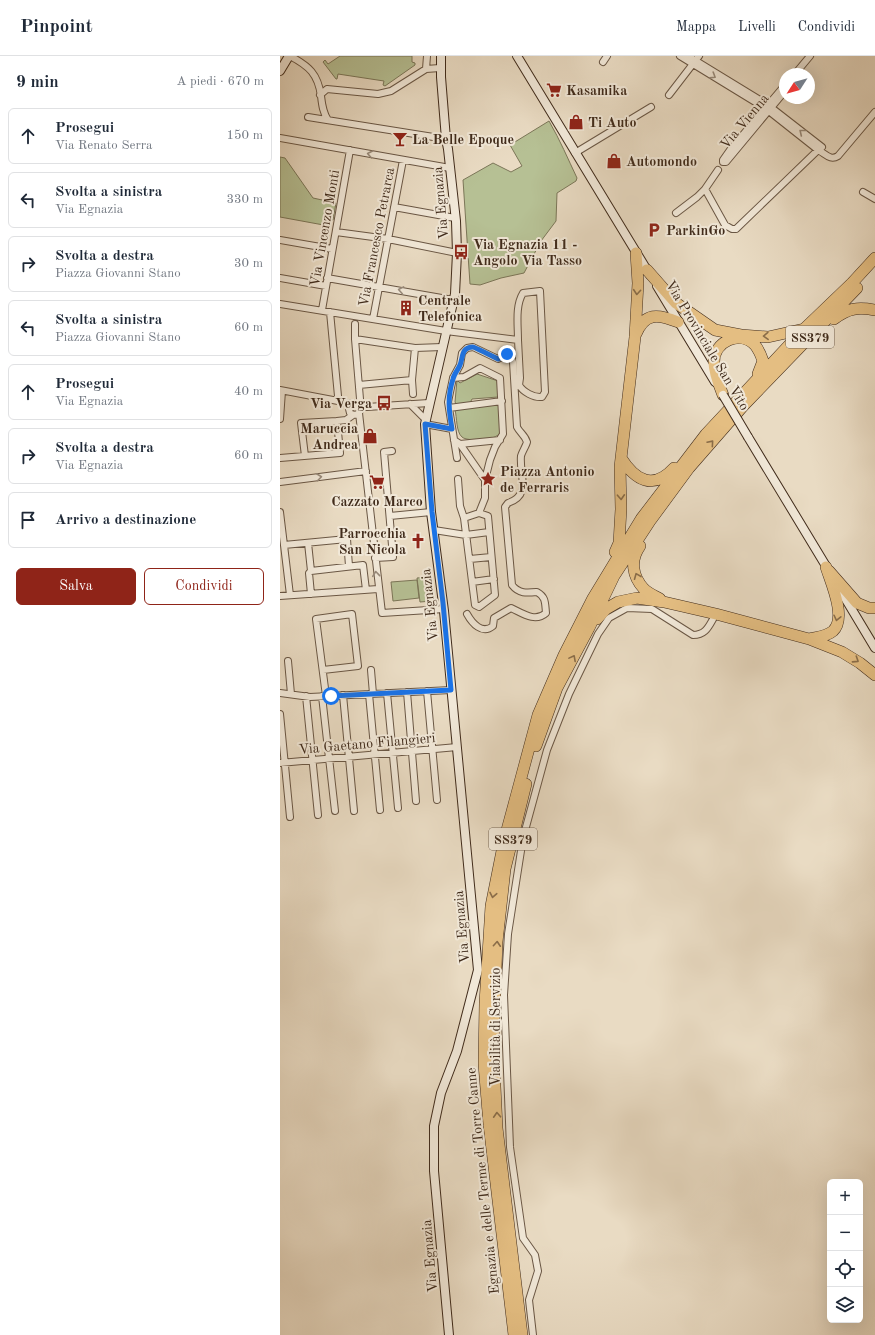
<!DOCTYPE html>
<html lang="it">
<meta charset="utf-8">
<style>
body{margin:0;font-family:"Old Standard TT",serif;background:#f2f2f3;color:#1f2937}
.controls{position:absolute;right:12px;bottom:12px;display:grid;overflow:hidden;border-radius:6px;box-shadow:0 4px 16px #0002}
.controls button{width:36px;height:36px;display:grid;place-items:center;padding:0;border:0;border-bottom:1px solid #e0e1e3;background:#fff;color:#1f2937;font:20px sans-serif}
.compass{position:absolute;left:499px;top:12px;width:36px;height:36px;border-radius:50%;background:#fff;box-shadow:0 4px 16px #0002;rotate:234deg}
.stop{position:absolute;width:12px;height:12px;margin:-9px;border:3px solid #1a73e8;border-radius:50%;background:#fff}
.stop.end{background:#1a73e8;border-color:#fff;box-shadow:0 1px 4px #0008}
.list{margin:0;padding:0;list-style:none}
h2{display:flex;justify-content:space-between;align-items:center;height:52px;margin:0;padding:0 16px;font-size:17px}
h2 small{font-size:13px;font-weight:400;color:#747a83}
.list li{display:grid;grid-template-columns:26px 1fr auto;gap:12px;align-items:center;box-sizing:border-box;height:56px;margin:0 8px 8px;padding:0 8px;border:1px solid #e0e1e3;border-radius:6px}
.list b{display:block;font-size:15px;white-space:nowrap}
.list p{margin:0;font-size:13px;white-space:nowrap;color:#747a83}
.list em{font-size:13px;font-style:normal;color:#747a83}
.actions{display:flex;gap:8px;padding:12px 16px}
.actions a{flex:1;padding:9px 0;border:1px solid #8f2418;border-radius:6px;text-align:center;font-size:14px;color:#8f2418}
.actions .main{background:#8f2418;color:#fff}
.icon{flex:none;width:22px;height:22px;fill:none;stroke:currentColor;stroke-width:2;stroke-linecap:round;stroke-linejoin:round}
.map{position:relative;flex:none;width:595px;height:1279px;overflow:hidden}
header{display:flex;align-items:center;gap:24px;box-sizing:border-box;height:56px;padding:0 20px;background:#fff;border-bottom:1px solid #e0e1e3}
header strong{font-size:19px}
nav{display:flex;gap:22px;margin-inline-start:auto;font-size:14px}
main{display:flex}
aside{flex:1;background:#fff}
.map>svg:first-child{display:block}
</style>
<header>
<strong>Pinpoint</strong>
<nav><a>Mappa</a><a>Livelli</a><a>Condividi</a></nav>
</header>
<main>
<aside>
<h2>9 min<small>A piedi · 670 m</small></h2>
<ul class="list">
<li><svg class="icon" aria-label="ahead" viewBox="0 0 24 24"><path d="M12 20V5M6 11l6-6 6 6"/></svg><div><b>Prosegui</b><p>Via Renato Serra</p></div><em>150 m</em></li>
<li><svg class="icon" aria-label="left" viewBox="0 0 24 24"><path d="M17 20v-9H6M10 6l-5 5 5 5"/></svg><div><b>Svolta a sinistra</b><p>Via Egnazia</p></div><em>330 m</em></li>
<li><svg class="icon" aria-label="right" viewBox="0 0 24 24"><path d="M7 20v-9h11M14 6l5 5-5 5"/></svg><div><b>Svolta a destra</b><p>Piazza Giovanni Stano</p></div><em>30 m</em></li>
<li><svg class="icon" aria-label="left" viewBox="0 0 24 24"><path d="M17 20v-9H6M10 6l-5 5 5 5"/></svg><div><b>Svolta a sinistra</b><p>Piazza Giovanni Stano</p></div><em>60 m</em></li>
<li><svg class="icon" aria-label="ahead" viewBox="0 0 24 24"><path d="M12 20V5M6 11l6-6 6 6"/></svg><div><b>Prosegui</b><p>Via Egnazia</p></div><em>40 m</em></li>
<li><svg class="icon" aria-label="right" viewBox="0 0 24 24"><path d="M7 20v-9h11M14 6l5 5-5 5"/></svg><div><b>Svolta a destra</b><p>Via Egnazia</p></div><em>60 m</em></li>
<li><svg class="icon" aria-label="arrive" viewBox="0 0 24 24"><path d="M6 21V4h12l-3 4 3 4H6"/></svg><div><b>Arrivo a destinazione</b></div></li>
</ul>
<div class="actions"><a class="main">Salva</a><a>Condividi</a></div>
</aside>
<div class="map">
<svg width="595" height="1279" viewBox="0 0 595 1279">
<rect width="100%" height="100%" fill="#e9dbc3"/>
<filter id="stains"><feTurbulence type="fractalNoise" baseFrequency=".005" numOctaves="4"/><feColorMatrix values="0 0 0 0 .2 0 0 0 0 .09 0 0 0 0 .02 0 0 0 .5 -.17"/></filter>
<radialGradient id="worn" r=".72"><stop offset=".6" stop-color="#630" stop-opacity="0"/><stop offset="1" stop-color="#630" stop-opacity=".3"/></radialGradient>
<path fill="#b6c094" stroke="#7b7658" d="M60,0H132V6L135,7V9L105,30L103,29L104,25L58,18L57,23H56L43,6L45,4L48,8Z
M269,65C280,84 288,103 297,122L296,125L277,137L276,165L261,185L244,217L221,222L200,229L190,228L183,124L213,107L231,116L242,110L230,89Z
M0,101L5,102L33,142L56,147L53,164L50,163L49,170L0,161Z
M197,318L218,325V341L192,343L190,347L176,348L175,346L177,324L180,327Z
M219,349C219,356 222,372 220,377C217,384 187,386 182,381C176,376 177,361 175,354L176,352Z
M150,521L152,545L140,546L137,522Z
M137,524L139,542L113,545L111,526Z"/>
<g fill="none" stroke-linecap="round" stroke-linejoin="round">
<g stroke="#6a5745" stroke-width="8">
<path id="street" d="M10,0C29,10 38,18 41,40C42,49 43,57 48,64
M400,0L485,52L538,94L542,91L488,49L408,0
M323,6L327,0
M146,13L147,0
M515,18L530,0
M505,29L450,94L443,104V106H446L505,35
M40,39L47,33L98,38L111,35L146,13L160,12
M389,39L419,0
M28,61L166,83
M0,82L170,112
M295,97L371,51
M438,114L425,133L445,169L452,173H456L538,94C546,98 550,105 558,100L595,56
M583,136L595,143
M114,151L175,162
M396,157L417,141L425,133
M56,176L108,183L177,197
M0,184L52,193
M0,222L46,230
M47,222L173,244
M0,248L166,275L238,284L240,322L239,329C243,336 254,342 262,341L265,336L260,235L243,237C235,250 238,269 238,284
M42,254L70,94
M50,256L58,340
M93,263L123,104
M75,268V283L80,343
M75,283L135,292L162,291
M173,322L184,321L200,312L220,322L223,378L215,391L210,404L205,424
M79,329L132,324
M0,334L58,345L71,348L75,347L80,351
M133,338L132,324L135,292
M71,348L69,353L70,357C75,360 79,359 80,354
M130,348L145,363
M80,351H87L149,347
M169,352L222,345
M79,357L102,557L164,553
M0,363L2,335
M57,365L66,364L73,359
M145,368L172,373
M174,384L180,388L205,424V442L199,457
M180,388L220,384
M0,402L60,397L57,365L21,367L25,400
M177,402L168,346L173,322L180,309L182,297L187,292L193,291L218,303L227,298L231,300L233,306L237,371C240,377 245,379 247,386C246,390 242,396 241,400C239,419 252,439 228,447L225,451L232,529C239,538 247,537 257,536C266,541 265,547 266,557C255,567 242,557 231,552L214,562L213,570C202,579 192,567 187,558
M178,423L180,450L184,462
M0,426L86,415
M0,456L10,539
M199,457L208,460L215,539L199,551L195,549L184,462Z
M110,460L151,456
M154,474L186,479L209,476
M28,487L31,515L83,509L86,534
M4,489L67,483L69,510
M95,502L113,501L104,396L112,395
M190,503L211,501
M192,526L214,523
M31,538L29,517L31,515
M0,540L98,533
M8,605L11,638
M43,614L78,610L72,558L36,563L46,640
M91,614L93,638
M147,635L157,744
M127,636L136,745
M0,637L30,641L171,634
M107,637L118,752
M89,638L100,754
M63,639L74,755
M26,640L38,759
M42,640L55,755
M0,658L10,761
M0,707L177,691
M253,1279L249,1244L258,1215L255,1199L243,1182L230,1091L224,939L228,878L243,782L267,694L289,638L318,578L329,562L347,552L372,553L413,579C427,579 429,569 436,558"/>
</g>
<g stroke="#402b1b" stroke-width="10">
<path id="secondary" d="M161,0V21L166,83L168,93L176,165L177,197L175,238L145,368L151,456L164,555L198,914L177,995L161,1037L154,1070V1115L169,1279
M237,0L370,219
M0,15L9,0
M377,230L435,326
M468,381L549,515
M559,532L595,592"/>
</g>
<g stroke="#402b1b" stroke-width="12">
<path id="highway" d="M367,214L396,247L435,274L461,279L488,281L524,273
M554,263C568,252 578,251 595,254
M356,278C365,256 378,258 398,266
M443,339C439,329 434,317 434,306C434,285 460,274 475,289C479,294 481,299 483,305L478,318
M341,402C355,424 373,435 394,412
M360,490C350,504 352,520 364,533C368,537 375,540 380,543
M335,496L339,487L341,453L340,411L355,281L358,227L356,197
M549,515L577,547L589,552H595
M317,563L326,553L338,546L357,542L384,546L436,558L529,583L562,596L580,607L595,619
M529,583C536,581 546,581 553,575C567,562 551,527 546,511
M256,690L277,632L309,572L334,520L370,465L409,412L464,349L577,232
M234,1279L209,1068L204,1008L205,947L211,850L224,785L258,659L284,599L313,542L361,463L426,378L524,273L572,227L595,202
M242,1279L217,1072L213,989L217,886L225,813L246,728"/>
</g>
<use href="#street" stroke="#f1e8d8" stroke-width="6"/>
<use href="#secondary" stroke="#f1e8d8" stroke-width="8"/>
<use href="#highway" stroke="#e4be82" stroke-width="11"/>
<g stroke="#402b1b" stroke-width="10" stroke-linecap="butt">
<path id="secondary-bridge" d="M443,339L468,381"/>
</g>
<use href="#secondary-bridge" stroke="#f1e8d8" stroke-width="8"/>
</g>
<defs><path id="oneway-chevron" d="M-2-3.5L2.5 0L-2 3.5" fill="none" stroke-width="1.6" stroke-linecap="round" stroke-linejoin="round"/></defs>
<g stroke="#988a7a">
<use href="#oneway-chevron" transform="translate(433 20) rotate(32)"/>
<use href="#oneway-chevron" transform="translate(522 76) rotate(-141)"/>
<use href="#oneway-chevron" transform="translate(90 98) rotate(-169)"/>
<use href="#oneway-chevron" transform="translate(121 234) rotate(-170)"/>
<use href="#oneway-chevron" transform="translate(39 421) rotate(-7)"/>
<use href="#oneway-chevron" transform="translate(96 518) rotate(-96)"/>
</g>
<g stroke="#8a6d49">
<use href="#oneway-chevron" transform="translate(357 236) rotate(95)"/>
<use href="#oneway-chevron" transform="translate(486 280) rotate(178)"/>
<use href="#oneway-chevron" transform="translate(431 387) rotate(-49)"/>
<use href="#oneway-chevron" transform="translate(341 441) rotate(87)"/>
<use href="#oneway-chevron" transform="translate(357 520) rotate(-112)"/>
<use href="#oneway-chevron" transform="translate(557 562) rotate(103)"/>
<use href="#oneway-chevron" transform="translate(293 602) rotate(-62)"/>
<use href="#oneway-chevron" transform="translate(576 604) rotate(33)"/>
<use href="#oneway-chevron" transform="translate(213 839) rotate(101)"/>
<use href="#oneway-chevron" transform="translate(217 888) rotate(-86)"/>
<use href="#oneway-chevron" transform="translate(217 1059) rotate(-93)"/>
</g>
<g fill="none" stroke-linecap="round" stroke-linejoin="round">
<path stroke="#1a73e8" stroke-width="5" d="M51,640L171,634L163,547L152,456L145,368L172,373C169,355 167,341 173,323C174,318 178,314 180,309C183,302 181,291 193,291C194,291 214,301 218,303L227,298"/>
</g>
<defs>
<g id="supermarket-bare" transform="scale(1.2)"><path d="M-6-5.5h2.5l.6 2H6L4.5 2H-2.5L-4.4-4H-6ZM-1.5 3.2a1.3 1.3 0 1 0 .1 0ZM3 3.2a1.3 1.3 0 1 0 .1 0Z" fill="#8f2418" stroke="#f1e8d8" stroke-width="2.5" paint-order="stroke"/></g>
<g id="shop-bare" transform="scale(1.2)"><path d="M-5-2.5h2.3a2.7 3.5 0 0 1 5.4 0H5L5.5 6h-11ZM-1.5-2.5h3a1.5 2.3 0 0 0-3 0Z" fill="#8f2418" stroke="#f1e8d8" stroke-width="2.5" paint-order="stroke"/></g>
<g id="bar-bare" transform="scale(1.2)"><path d="M-6-5H6L.8 .8V4.5H3.5V6h-7V4.5H-.8V.8Z" fill="#8f2418" stroke="#f1e8d8" stroke-width="2.5" paint-order="stroke"/></g>
<g id="parking-bare" transform="scale(1.2)"><path d="M-3.5-5.5H1a3.5 3.5 0 0 1 0 7H-1V5.5H-3.5ZM-1-3.4V-.6H.8a1.4 1.4 0 0 0 0-2.8Z" fill="#8f2418" stroke="#f1e8d8" stroke-width="2.5" paint-order="stroke"/></g>
<g id="bus-bare" transform="scale(1.2)"><path d="M-5-6H5V4H4V6H2V4H-2V6H-4V4H-5ZM-3.5-4V0h7V-4ZM-3.5 1.2v1.5H-2V1.2ZM2 1.2v1.5H3.5V1.2Z" fill="#8f2418" stroke="#f1e8d8" stroke-width="2.5" paint-order="stroke"/></g>
<g id="building-bare" transform="scale(1.2)"><path d="M-4-6H4V6H1V3H-1V6H-4ZM-2.5-4.3h1.7v1.8h-1.7ZM.8-4.3h1.7v1.8H.8ZM-2.5-1h1.7V.8h-1.7ZM.8-1h1.7V.8H.8Z" fill="#8f2418" stroke="#f1e8d8" stroke-width="2.5" paint-order="stroke"/></g>
<g id="sight-bare" transform="scale(1.2)"><path d="M0-6L1.8-2.2L6-1.7L2.9 1.2L3.7 5.4L0 3.3L-3.7 5.4L-2.9 1.2L-6-1.7L-1.8-2.2Z" fill="#8f2418" stroke="#f1e8d8" stroke-width="2.5" paint-order="stroke"/></g>
<g id="church-bare" transform="scale(1.2)"><path d="M-1.2-6h2.4v3.5h3.3v2.4h-3.3V6h-2.4V-.1h-3.3v-2.4h3.3Z" fill="#8f2418" stroke="#f1e8d8" stroke-width="2.5" paint-order="stroke"/></g>
</defs>
<g fill-rule="evenodd">
<use href="#supermarket-bare" x="274" y="34"/>
<use href="#shop-bare" x="296" y="66"/>
<use href="#bar-bare" x="120" y="83"/>
<use href="#shop-bare" x="334" y="105"/>
<use href="#parking-bare" x="374" y="174"/>
<use href="#bus-bare" x="181" y="196"/>
<use href="#building-bare" x="126" y="252"/>
<use href="#bus-bare" x="104" y="347"/>
<use href="#shop-bare" x="90" y="380"/>
<use href="#sight-bare" x="208" y="423"/>
<use href="#supermarket-bare" x="97" y="426"/>
<use href="#church-bare" x="138" y="485"/>
</g>
<g text-anchor="middle" stroke-width="4" stroke-linejoin="round" paint-order="stroke">
<g fill="#f1e8d8" stroke="#756454" stroke-width="1">
<rect x="506" y="270" width="48" height="22" rx="3"/>
<rect x="209" y="772" width="48" height="22" rx="3"/>
</g>
<g font-size="13" font-weight="bold" fill="#402b1b">
<text x="530" y="286">SS379</text>
<text x="233" y="788">SS379</text>
</g>
<g font-size="14" font-weight="bold" fill="#402b1b" stroke="#f1e8d8" text-anchor="start">
<text x="286" y="39">Kasamika</text>
<text x="308" y="71">Ti Auto</text>
<text x="132" y="88">La Belle Epoque</text>
<text x="346" y="110">Automondo</text>
<text x="386" y="179">ParkinGo</text>
<text x="193" y="193">Via Egnazia 11 -<tspan x="193" dy="16">Angolo Via Tasso</tspan></text>
<text x="138" y="249">Centrale<tspan x="138" dy="16">Telefonica</tspan></text>
<text x="92" y="352" text-anchor="end">Via Verga</text>
<text x="78" y="377" text-anchor="end">Maruccia<tspan x="78" dy="16">Andrea</tspan></text>
<text x="220" y="420">Piazza Antonio<tspan x="220" dy="16">de Ferraris</tspan></text>
<text x="97" y="450" text-anchor="middle">Cazzato Marco</text>
<text x="126" y="482" text-anchor="end">Parrocchia<tspan x="126" dy="16">San Nicola</tspan></text>
</g>
<g font-size="14" fill="#402b1b" stroke="#f1e8d8">
<text transform="translate(464 65) rotate(-50)" y="5">Via Vienna</text>
<text transform="translate(160 147) rotate(-95)" y="5">Via Egnazia</text>
<text transform="translate(44 172) rotate(-80)" y="5">Via Vincenzo Monti</text>
<text transform="translate(96 181) rotate(-79)" y="5">Via Francesco Petrarca</text>
<text transform="translate(428 289) rotate(59)" y="5">Via Provinciale San Vito</text>
<text transform="translate(149 549) rotate(-96)" y="5">Via Egnazia</text>
<text transform="translate(87 687) rotate(-5)" y="5">Via Gaetano Filangieri</text>
<text transform="translate(181 871) rotate(-95)" y="5">Via Egnazia</text>
<text transform="translate(215 971) rotate(-90)" y="5">Viabilità di Servizio</text>
<text transform="translate(202 1125) rotate(-96)" y="5">Egnazia e delle Terme di Torre Canne</text>
<text transform="translate(149 1200) rotate(-95)" y="5">Via Egnazia</text>
</g>
</g>
<rect width="100%" height="100%" filter="url(#stains)"/>
<rect width="100%" height="100%" fill="url(#worn)"/>
</svg>
<div class="controls">
<button>+</button>
<button>−</button>
<button><svg class="icon" aria-label="locate" viewBox="0 0 24 24"><circle cx="12" cy="12" r="6"/><path d="M12 2v4M12 18v4M2 12h4M18 12h4"/></svg></button>
<button><svg class="icon" aria-label="layers" viewBox="0 0 24 24"><path d="M12 4l9 5-9 5-9-5zM3 14l9 5 9-5"/></svg></button>
</div>
<svg class="compass" viewBox="-18 -18 36 36"><path d="M0-13l5 13h-10z" fill="#e53935"/><path d="M0 13l5-13h-10z" fill="#747a83"/></svg>
<div class="stop" style="left:51px;top:640px"></div>
<div class="stop end" style="left:227px;top:298px"></div>
</div>
</main>
